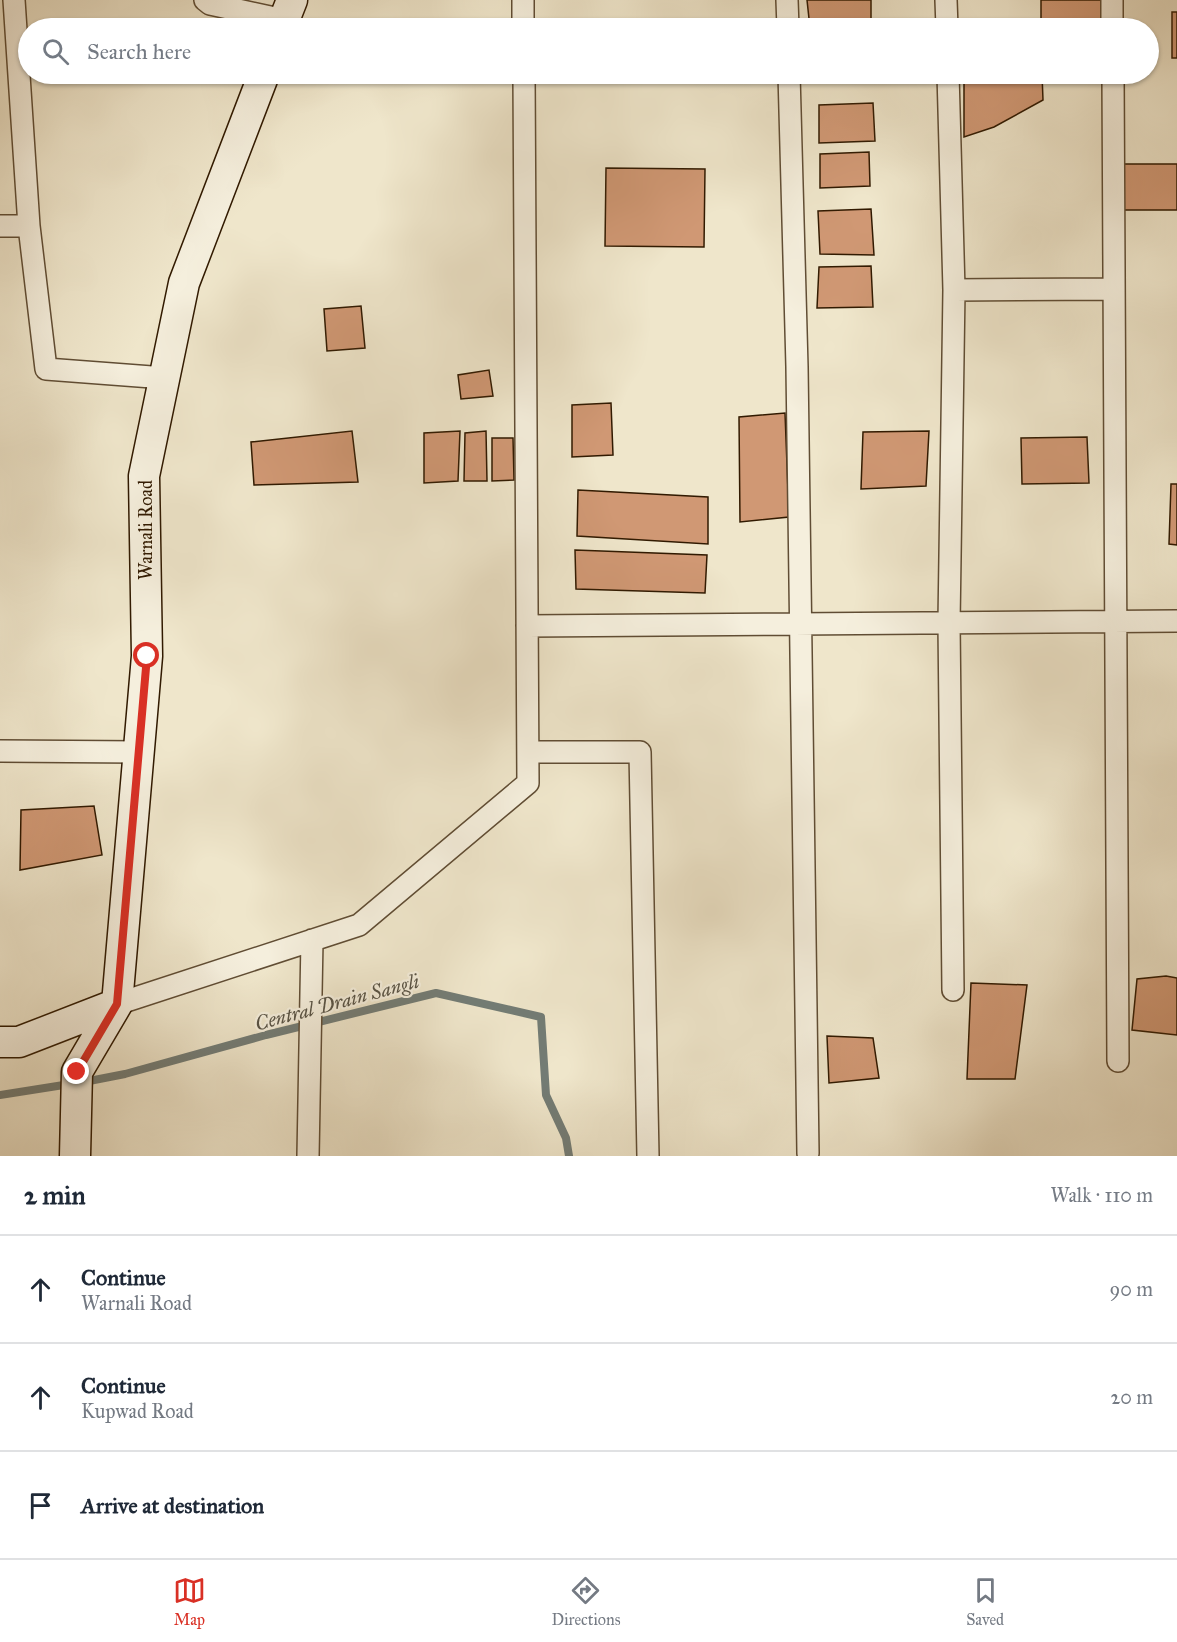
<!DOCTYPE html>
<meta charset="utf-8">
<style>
body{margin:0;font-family:"IM FELL Great Primer",serif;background:#f6f6f7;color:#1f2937}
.stop{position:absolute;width:18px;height:18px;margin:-14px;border:4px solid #d93025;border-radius:50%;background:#fff}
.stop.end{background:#d93025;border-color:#fff;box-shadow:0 2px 6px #0008}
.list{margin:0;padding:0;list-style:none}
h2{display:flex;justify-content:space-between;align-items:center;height:78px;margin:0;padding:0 24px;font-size:26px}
h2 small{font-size:20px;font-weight:400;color:#747a83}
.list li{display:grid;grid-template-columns:39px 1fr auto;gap:18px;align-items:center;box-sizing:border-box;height:108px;padding:0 24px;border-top:2px solid #e0e1e3}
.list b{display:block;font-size:22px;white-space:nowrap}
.list p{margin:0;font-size:20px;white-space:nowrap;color:#747a83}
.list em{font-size:20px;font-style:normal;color:#747a83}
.icon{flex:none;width:33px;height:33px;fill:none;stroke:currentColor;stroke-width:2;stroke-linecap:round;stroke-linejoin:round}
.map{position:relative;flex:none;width:1177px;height:1156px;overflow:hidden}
.search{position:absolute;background:#fff;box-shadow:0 2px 4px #0004;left:18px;right:18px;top:18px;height:66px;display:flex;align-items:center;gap:15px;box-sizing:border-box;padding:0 21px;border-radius:33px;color:#747a83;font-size:22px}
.sheet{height:402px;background:#fff}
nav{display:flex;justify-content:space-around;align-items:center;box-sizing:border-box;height:84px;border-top:2px solid #e0e1e3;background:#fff;font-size:16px;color:#747a83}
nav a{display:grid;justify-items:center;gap:3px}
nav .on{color:#d93025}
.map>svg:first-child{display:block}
</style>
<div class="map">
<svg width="1177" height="1156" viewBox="0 0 1177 1156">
<rect width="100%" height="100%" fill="#efe6cb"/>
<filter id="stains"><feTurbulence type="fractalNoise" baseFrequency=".00333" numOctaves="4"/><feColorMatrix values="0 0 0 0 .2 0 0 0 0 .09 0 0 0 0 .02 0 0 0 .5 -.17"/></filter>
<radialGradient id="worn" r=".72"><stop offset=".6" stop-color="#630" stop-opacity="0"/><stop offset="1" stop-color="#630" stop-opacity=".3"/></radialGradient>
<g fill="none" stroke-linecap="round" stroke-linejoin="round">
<path stroke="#737c75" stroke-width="8" d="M84,1082L125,1074L266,1035L436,993L541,1017L546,1095L566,1138L569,1156
M0,1095L70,1084"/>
</g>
<path fill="#d09874" stroke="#311a01" stroke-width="1.5" d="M807,0H871V28H810Z
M1041,0H1107V16L1088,28H1041Z
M1172,12H1177V58H1172Z
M964,74H1042L1043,100L994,127L964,137Z
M873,103L875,141L819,143V105Z
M869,152L870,186L820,188V154Z
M1120,164H1177V210H1120Z
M606,168L705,169L704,247L605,246Z
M871,209L874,255L820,254L818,211Z
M871,266L873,307L817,308L819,267Z
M361,306L365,348L327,351L324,309Z
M489,370L493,396L461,399L458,375Z
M611,403L613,455L572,457V405Z
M785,413L789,517L740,522L739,417Z
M352,431L358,482L254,485L251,442Z
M460,431L458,481L424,483V433Z
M486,431L487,481H464L465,433Z
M929,431L926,486L861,489L863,432Z
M1087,437L1089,483L1022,484L1021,438Z
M492,438H513L514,480L492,481Z
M1171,484H1177V545L1169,544Z
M578,490L708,497V544L577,536Z
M575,550L707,555L705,593L576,589Z
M94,806L102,855L20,870L21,810Z
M1166,976L1177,978V1035L1132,1030L1137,979Z
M971,983L1027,985L1015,1079H967Z
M827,1036L873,1038L879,1078L829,1083Z"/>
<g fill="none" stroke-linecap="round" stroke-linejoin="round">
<g stroke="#604d34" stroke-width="24">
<path id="street" d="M14,0L29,226
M205,0L210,4L284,20
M523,0V28
M787,0L788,28
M946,0L947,28
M1112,0V28
M789,74L797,367L808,1153
M948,74L954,290L949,623L953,990
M1113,74L1118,1061
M0,226H29L46,369L165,378
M954,290L1114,289
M527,626L1177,621
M0,751L139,752
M528,752H640L648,1156
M117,1004L359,925L528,783L524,74
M308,1156L312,940"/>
</g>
<g stroke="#311a01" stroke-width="33">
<path id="secondary" d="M281,28L292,0
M0,1042H19L117,1004
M75,1156L77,1072L117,1004L147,656L144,476L184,283L264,74"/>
</g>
<use href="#street" stroke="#f5efdd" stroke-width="21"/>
<use href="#secondary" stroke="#f5efdd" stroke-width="30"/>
</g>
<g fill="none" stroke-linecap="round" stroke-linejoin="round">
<path stroke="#d93025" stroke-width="8" d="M77,1072L117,1004L147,656"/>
</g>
<g text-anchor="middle" stroke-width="4.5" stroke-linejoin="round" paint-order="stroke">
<g font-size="18" fill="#311a01" stroke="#f5efdd">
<text transform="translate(146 530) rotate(-90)" y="6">Warnali Road</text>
</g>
<g font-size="20" font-style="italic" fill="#585345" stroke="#f5efdd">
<text transform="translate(337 1002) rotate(-15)" y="7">Central Drain Sangli</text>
</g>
</g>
<rect width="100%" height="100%" filter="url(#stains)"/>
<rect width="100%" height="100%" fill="url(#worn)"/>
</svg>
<div class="stop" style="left:147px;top:656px"></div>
<div class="stop end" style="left:77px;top:1072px"></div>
<div class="search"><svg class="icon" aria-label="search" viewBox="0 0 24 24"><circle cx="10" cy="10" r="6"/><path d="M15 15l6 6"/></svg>Search here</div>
</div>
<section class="sheet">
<h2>2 min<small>Walk · 110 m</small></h2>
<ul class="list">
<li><svg class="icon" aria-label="ahead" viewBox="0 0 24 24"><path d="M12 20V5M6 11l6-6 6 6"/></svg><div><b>Continue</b><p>Warnali Road</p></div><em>90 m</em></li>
<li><svg class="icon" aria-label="ahead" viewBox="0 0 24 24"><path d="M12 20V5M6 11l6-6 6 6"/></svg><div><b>Continue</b><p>Kupwad Road</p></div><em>20 m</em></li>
<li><svg class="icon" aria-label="arrive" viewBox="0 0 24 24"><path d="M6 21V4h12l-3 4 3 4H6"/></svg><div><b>Arrive at destination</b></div></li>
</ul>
</section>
<nav>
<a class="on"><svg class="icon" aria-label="map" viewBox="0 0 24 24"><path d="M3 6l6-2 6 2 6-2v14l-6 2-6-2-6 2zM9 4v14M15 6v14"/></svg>Map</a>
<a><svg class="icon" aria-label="directions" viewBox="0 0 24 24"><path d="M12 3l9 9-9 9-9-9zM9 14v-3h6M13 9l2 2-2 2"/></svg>Directions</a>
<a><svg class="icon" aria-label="saved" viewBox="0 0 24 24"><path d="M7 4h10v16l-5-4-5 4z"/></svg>Saved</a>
</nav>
